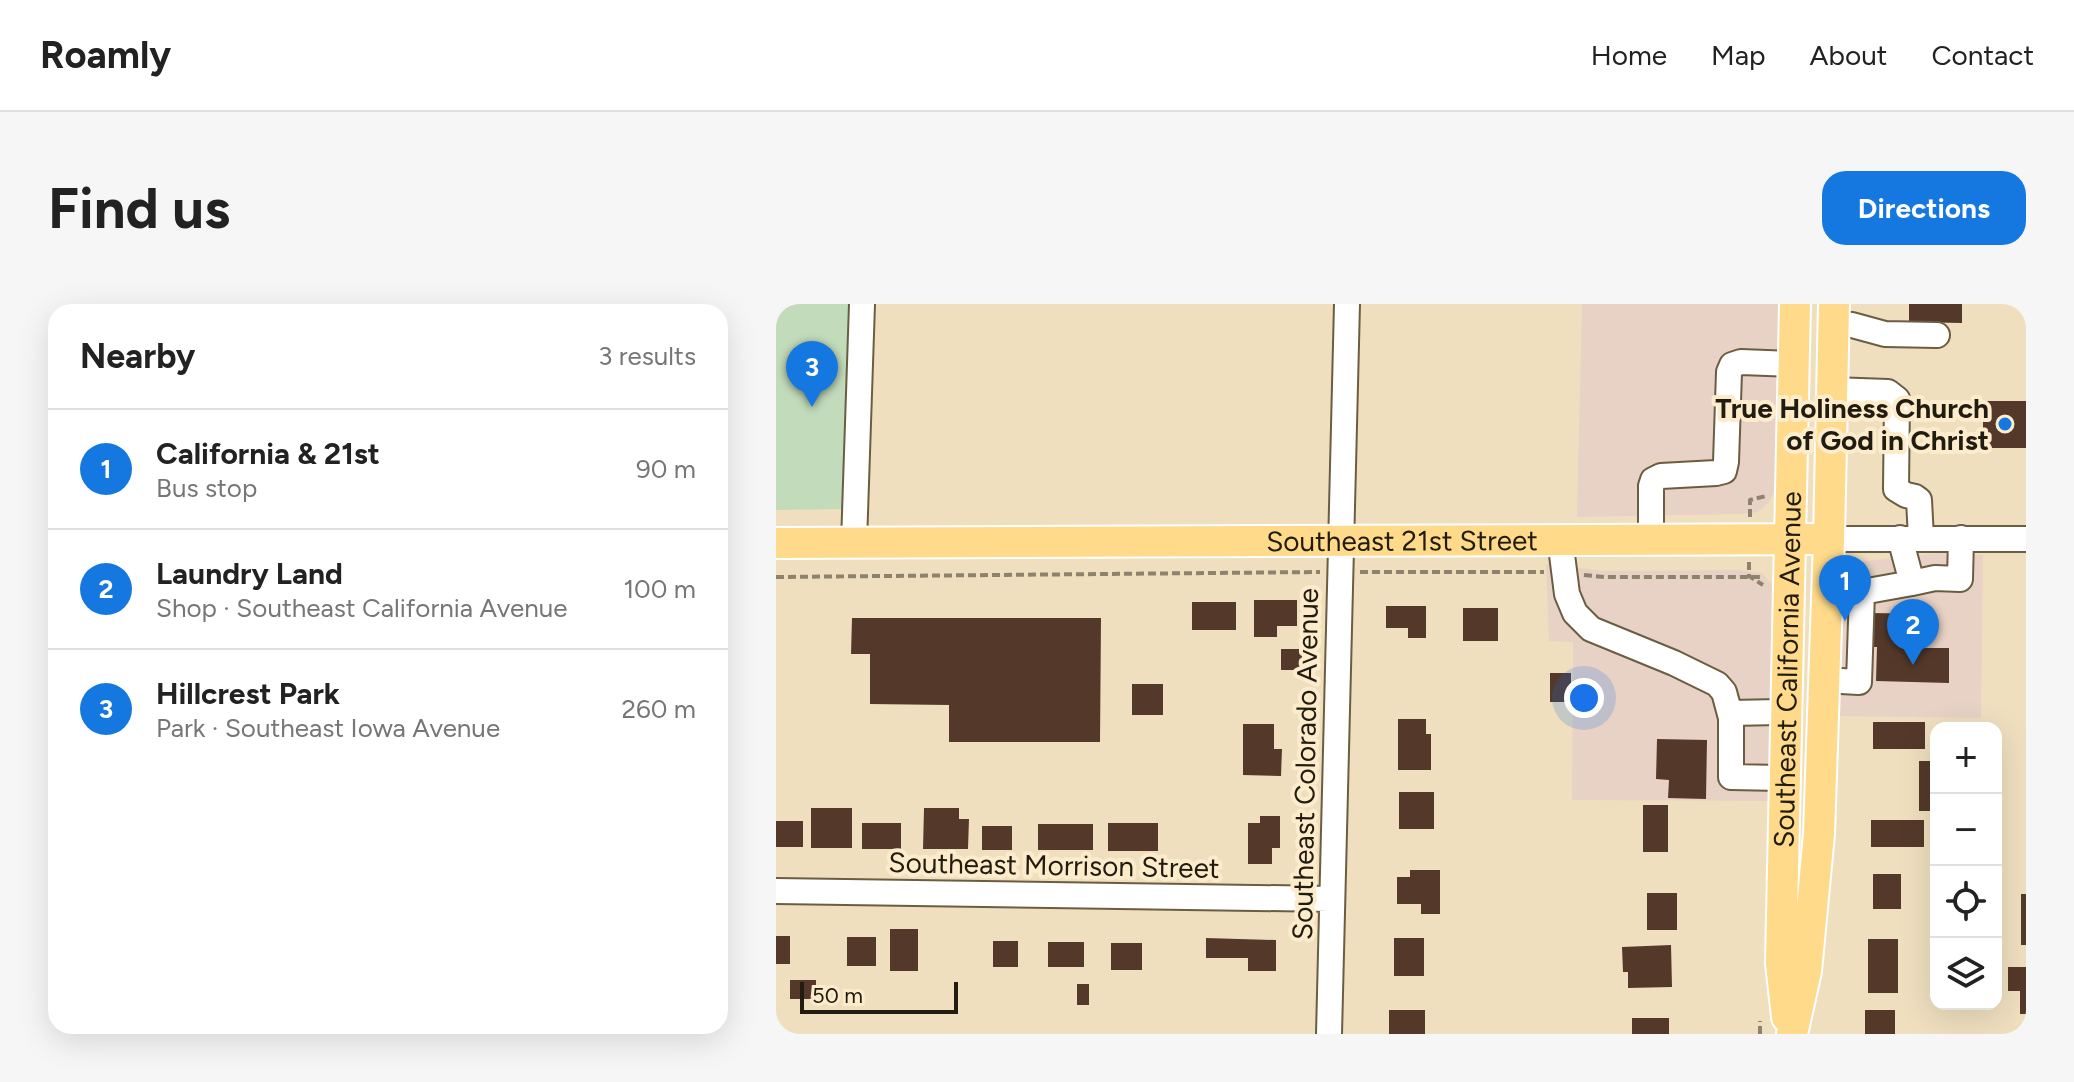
<!DOCTYPE html>
<meta charset="utf-8">
<style>
body{margin:0;font-family:Figtree,sans-serif;background:#f6f6f6;color:#222}
.controls{position:absolute;right:24px;bottom:24px;display:grid;overflow:hidden;border-radius:16px;box-shadow:0 8px 32px #0002}
.controls button{width:72px;height:72px;display:grid;place-items:center;padding:0;border:0;border-bottom:2px solid #e0e0e0;background:#fff;color:#222;font:40px sans-serif}
.scale{position:absolute;left:24px;bottom:20px;width:158px;box-sizing:border-box;padding-left:8px;border:4px solid #221c10;border-top:0;font-size:22px;line-height:28px;white-space:nowrap;color:#221c10;-webkit-text-stroke:6px #fceccc;paint-order:stroke}
.you{position:absolute;left:808px;top:394px;width:28px;height:28px;margin:-20px;border:6px solid #fff;border-radius:50%;background:#1a73e8;box-shadow:0 0 0 12px #1a73e833}
.badge{display:grid;place-items:center;width:52px;height:52px;border-radius:50%;background:#1578e1;color:#fff;font-size:26px;font-weight:700}
.pin{position:absolute;translate:-50% -66px;filter:drop-shadow(0 2px 4px #0008)}
.pin::after{content:'';position:absolute;top:42px;width:28px;height:24px;background:inherit;clip-path:polygon(0 0,100% 0,50% 100%)}
.list{margin:0;padding:0;list-style:none}
h2{display:flex;justify-content:space-between;align-items:center;height:104px;margin:0;padding:0 32px;font-size:34px}
h2 small{font-size:26px;font-weight:400;color:#767676}
.list li{display:grid;grid-template-columns:52px 1fr auto;gap:24px;align-items:center;box-sizing:border-box;height:120px;padding:0 32px;border-top:2px solid #e0e0e0}
.list b{display:block;font-size:30px;white-space:nowrap}
.list p{margin:0;font-size:26px;white-space:nowrap;color:#767676}
.list em{font-size:26px;font-style:normal;color:#767676}
.icon{flex:none;width:44px;height:44px;fill:none;stroke:currentColor;stroke-width:2;stroke-linecap:round;stroke-linejoin:round}
.map{position:relative;flex:none;width:1250px;height:730px;overflow:hidden;border-radius:24px}
header{display:flex;align-items:center;gap:48px;box-sizing:border-box;height:112px;padding:0 40px;background:#fff;border-bottom:2px solid #e0e0e0}
header strong{font-size:38px}
nav{display:flex;gap:44px;margin-inline-start:auto;font-size:28px}
.intro{display:flex;align-items:center;justify-content:space-between;box-sizing:border-box;height:192px;padding:0 48px}
h1{margin:0;font-size:56px}
.button{padding:20px 36px;border-radius:24px;background:#1578e1;color:#fff;font-size:28px;font-weight:700}
main{display:flex;gap:48px;padding:0 48px}
aside{flex:1;background:#fff;border-radius:24px;box-shadow:0 8px 32px #0002}
.map>svg:first-child{display:block}
</style>
<header>
<strong>Roamly</strong>
<nav><a>Home</a><a>Map</a><a>About</a><a>Contact</a></nav>
</header>
<div class="intro"><h1>Find us</h1><a class="button">Directions</a></div>
<main>
<aside>
<h2>Nearby<small>3 results</small></h2>
<ul class="list">
<li><span class="badge">1</span><div><b>California &amp; 21st</b><p>Bus stop</p></div><em>90 m</em></li>
<li><span class="badge">2</span><div><b>Laundry Land</b><p>Shop · Southeast California Avenue</p></div><em>100 m</em></li>
<li><span class="badge">3</span><div><b>Hillcrest Park</b><p>Park · Southeast Iowa Avenue</p></div><em>260 m</em></li>
</ul>
</aside>
<div class="map">
<svg width="1250" height="730" viewBox="0 0 1250 730">
<rect width="100%" height="100%" fill="#efdfbf"/>
<path fill="#e8d2c5" d="M806,0H1005L1000,175L999,187L993,198L982,208L966,210L801,213Z
M1165,249L1207,251L1205,414L1058,412L1064,270L1074,261L1090,257Z
M770,260L827,267L963,266L986,269L996,281L999,290L997,497L796,496L797,338L773,337Z"/>
<path fill="#c2dbba" d="M0,0H74L69,205L0,206Z"/>
<path fill="#54392a" d="M1133,0H1186V19L1133,18Z
M1207,97H1250V144H1207Z
M478,296H521V322H501V333H478Z
M416,298H460V326H416Z
M610,302H650V334H632V324H610Z
M687,304H722V337H687Z
M1097,309L1148,310L1147,344H1173V379L1100,377L1101,343H1097Z
M76,314H325L324,438H173V401L94,400V350H75Z
M505,345H526V366H505Z
M774,369H795V398H774Z
M356,380H387V411H356Z
M622,415H650V430H655V466H622Z
M1097,418H1149V445H1097Z
M467,420H498V445H506L505,472L467,471Z
M881,435L931,436L930,495L892,494L893,476L880,475Z
M1143,457H1160V507H1143Z
M623,488H658V525H623Z
M867,501H892V548H867Z
M35,504H76V544H35Z
M148,504H183V515H193L192,545H147Z
M484,512H504V544H496V560H472V519H484Z
M1095,516H1148V543H1095Z
M0,517H27V543H0Z
M86,519H125V545H86Z
M332,519H382V547H332Z
M262,520H317V546H262Z
M206,522H236V546H206Z
M634,566H664V610H645V600H621V573H634Z
M1097,570H1125V605H1097Z
M871,589H901V626H871Z
M1245,590H1250V641H1245Z
M114,625H142V667H114Z
M0,632H14V660H0Z
M71,633H100V662H71Z
M430,634L500,636V667H472V654H430Z
M618,634H648V672H618Z
M1092,635H1122V689H1092Z
M217,637H242V663H217Z
M272,638H308V663H272Z
M335,639H366V666H335Z
M895,641L896,683L852,684V668H847L846,643Z
M1232,663H1250V710H1244V687H1232Z
M14,676H40V695H14Z
M301,680H313V701H301Z
M613,706H649V730H613Z
M1089,706H1119V730H1089Z
M856,714H893V730H856Z"/>
<g fill="none" stroke-linecap="round" stroke-linejoin="round">
<g stroke="#6b5d41" stroke-width="28">
<path id="minor" d="M1057,20L1076,21L1109,30L1161,31
M1056,86L1112,88L1121,95L1120,185L1130,191L1139,193L1143,196L1145,234
M1124,234L1136,279L1159,274L1184,275L1185,234
M784,235L791,290L799,309L815,325L898,359L941,380L948,388L955,414V473L1009,474
M875,235V182L877,176L885,172L940,169L948,167L950,158L953,68L956,61L965,58L1018,60
M1053,235H1250
M78,239L86,0
M1047,376L1083,378L1086,288L1136,279
M954,409L1010,408
M0,587L555,595
M553,730L571,0"/>
</g>
<g stroke="#fff" stroke-width="34">
<g id="major">
<path id="s1" d="M0,239L1053,235"/>
<path id="s2" d="M1011,713L1005,659L1019,0"/>
<path d="M1016,730L1030,667L1043,530L1053,235L1058,0"/>
</g>
</g>
<path stroke="#8d826c" stroke-width="4" stroke-dasharray="8 4" stroke-linecap="butt" d="M974,213V196L990,192V190
M973,258V272L987,281
M584,268H768
M808,271L828,273H987
M0,273L544,268
M984,730V717"/>
<use href="#minor" stroke="#fff" stroke-width="24"/>
<use href="#major" stroke="#feda8a" stroke-width="30"/>
</g>
<circle fill="#1578e1" stroke="#fceccc" stroke-width="3" cx="1229" cy="120" r="8"/>
<g text-anchor="middle" stroke-width="8" stroke-linejoin="round" paint-order="stroke">
<g font-size="28" font-weight="bold" fill="#221c10" stroke="#fceccc" text-anchor="end">
<text x="1213" y="114">True Holiness Church<tspan x="1213" dy="32">of God in Christ</tspan></text>
</g>
<g font-size="28" fill="#221c10" stroke="#fceccc">
<text dy="10" stroke="none"><textPath href="#s1" startOffset="626">Southeast 21st Street</textPath></text>
<text dy="10" stroke="none"><textPath href="#s2" startOffset="348">Southeast California Avenue</textPath></text>
<text transform="translate(529 460) rotate(-89)" y="10">Southeast Colorado Avenue</text>
<text transform="translate(278 561) rotate(1)" y="10">Southeast Morrison Street</text>
</g>
</g>
</svg>
<div class="controls">
<button>+</button>
<button>−</button>
<button><svg class="icon" aria-label="locate" viewBox="0 0 24 24"><circle cx="12" cy="12" r="6"/><path d="M12 2v4M12 18v4M2 12h4M18 12h4"/></svg></button>
<button><svg class="icon" aria-label="layers" viewBox="0 0 24 24"><path d="M12 4l9 5-9 5-9-5zM3 14l9 5 9-5"/></svg></button>
</div>
<div class="scale">50 m</div>
<div class="you"></div>
<div class="pin badge" style="left:1069px;top:317px">1</div>
<div class="pin badge" style="left:1137px;top:361px">2</div>
<div class="pin badge" style="left:36px;top:103px">3</div>
</div>
</main>
